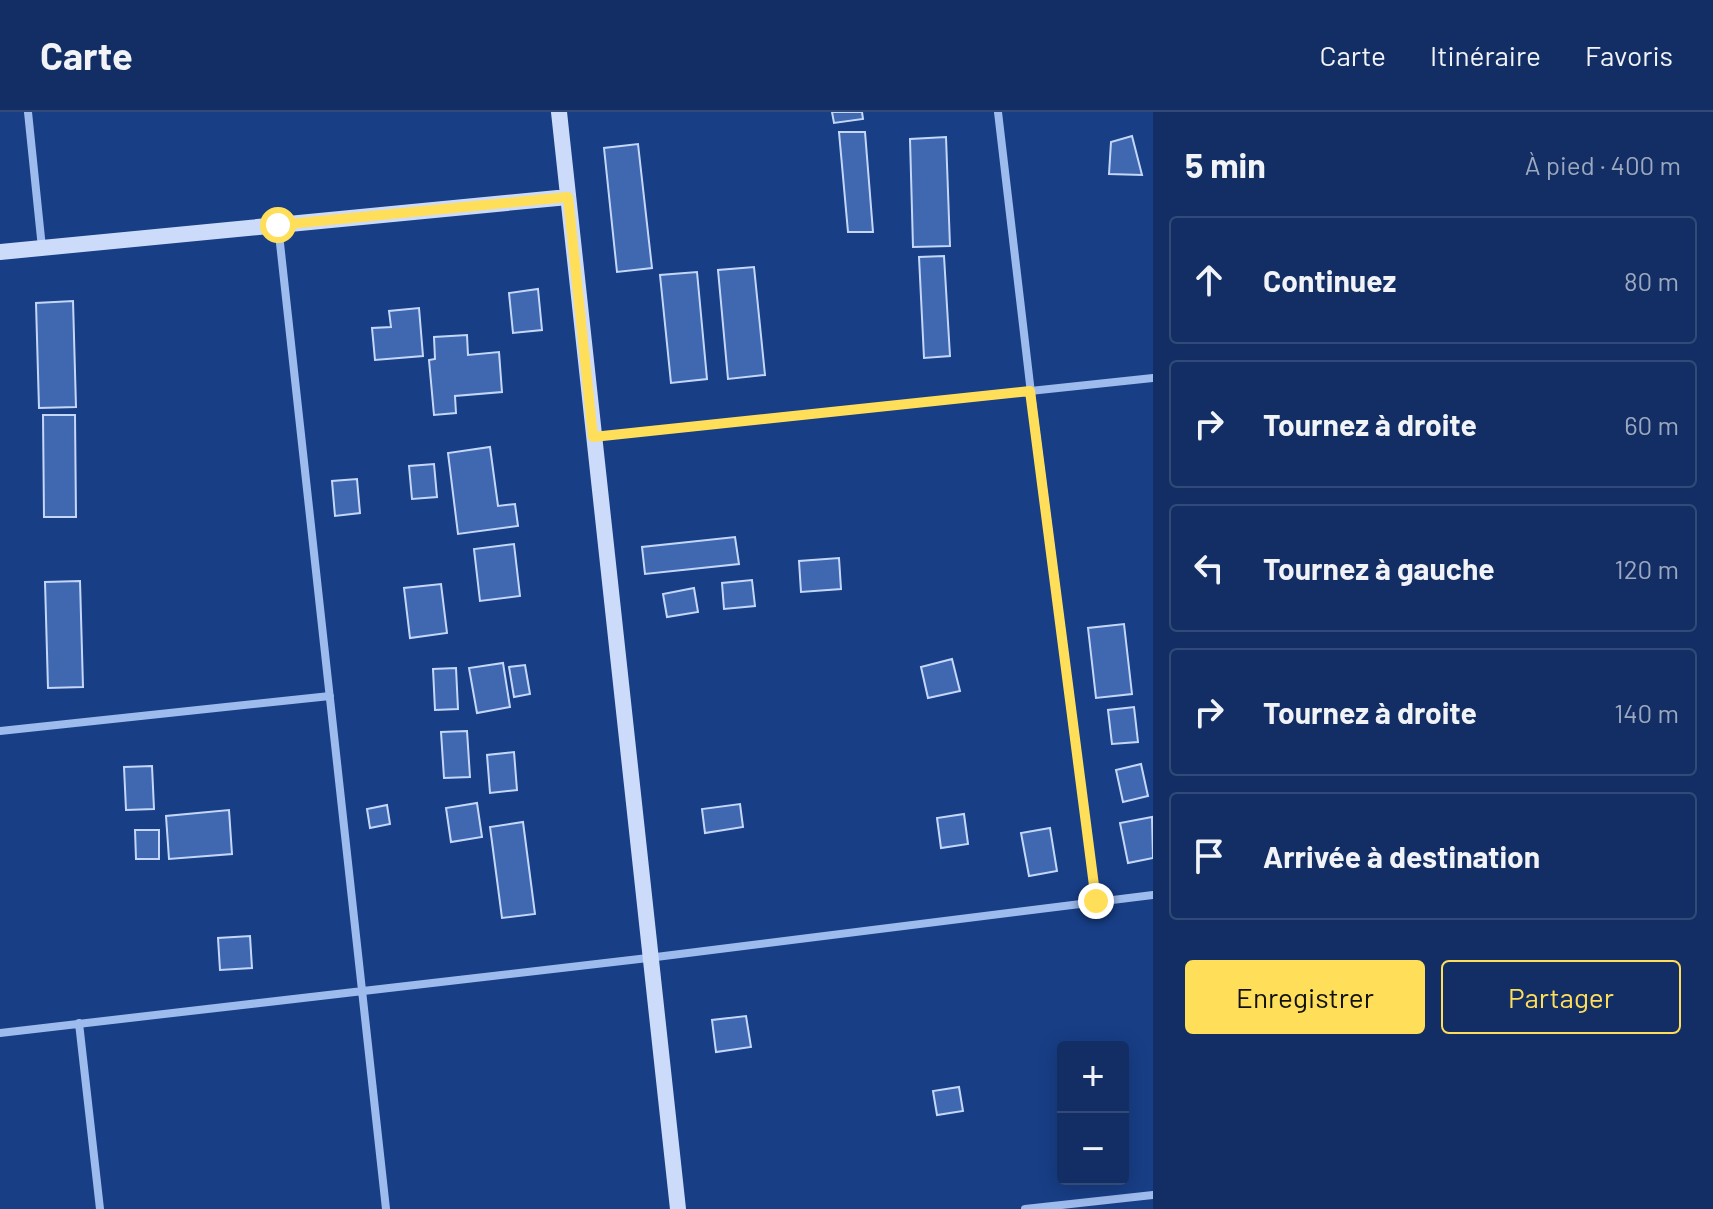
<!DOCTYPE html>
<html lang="fr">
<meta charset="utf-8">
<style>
body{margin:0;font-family:Barlow,sans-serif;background:#1f3a6d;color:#f1f3f6}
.controls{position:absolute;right:24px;bottom:24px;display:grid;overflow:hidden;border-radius:8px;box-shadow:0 4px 20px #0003}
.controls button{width:72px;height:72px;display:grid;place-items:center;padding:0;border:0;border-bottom:2px solid #314a78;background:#122e64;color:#f1f3f6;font:40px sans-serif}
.stop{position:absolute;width:24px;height:24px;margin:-18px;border:6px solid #ffdf5a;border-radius:50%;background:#fff}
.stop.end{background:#ffdf5a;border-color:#fff;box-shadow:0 2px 8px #0008}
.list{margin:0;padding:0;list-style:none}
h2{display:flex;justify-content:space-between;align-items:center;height:104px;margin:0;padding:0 32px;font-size:34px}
h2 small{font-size:26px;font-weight:400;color:#9ca8bf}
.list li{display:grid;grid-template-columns:52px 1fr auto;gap:24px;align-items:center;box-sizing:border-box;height:128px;margin:0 16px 16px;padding:0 16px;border:2px solid #314a78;border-radius:8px}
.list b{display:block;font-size:30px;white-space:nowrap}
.list em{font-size:26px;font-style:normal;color:#9ca8bf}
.actions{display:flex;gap:16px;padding:24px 32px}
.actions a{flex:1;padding:18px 0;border:2px solid #ffdf5a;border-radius:8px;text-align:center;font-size:28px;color:#ffdf5a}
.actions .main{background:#ffdf5a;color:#111}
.icon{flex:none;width:44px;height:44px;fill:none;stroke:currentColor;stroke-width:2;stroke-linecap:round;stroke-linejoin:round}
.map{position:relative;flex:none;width:1153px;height:1097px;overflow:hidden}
header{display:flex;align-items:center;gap:48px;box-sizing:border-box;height:112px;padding:0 40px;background:#122e64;border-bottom:2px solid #314a78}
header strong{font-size:38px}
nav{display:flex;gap:44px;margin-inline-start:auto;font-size:28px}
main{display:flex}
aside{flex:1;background:#122e64}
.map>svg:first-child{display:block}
</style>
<header>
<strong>Carte</strong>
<nav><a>Carte</a><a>Itinéraire</a><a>Favoris</a></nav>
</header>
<main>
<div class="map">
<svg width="1153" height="1097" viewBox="0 0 1153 1097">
<rect width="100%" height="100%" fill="#183e86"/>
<path fill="#4068b0" stroke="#c4d7f9" stroke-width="2" d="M832,0H862L863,7L834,11Z
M839,20H865L873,120H848Z
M1132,24L1142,63L1109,62L1111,30Z
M946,25L950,134L913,135L910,27Z
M638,32L652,156L617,160L604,36Z
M944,144L950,244L924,246L919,145Z
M754,155L765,263L728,267L718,158Z
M697,160L707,267L671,271L660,163Z
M538,177L542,218L513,221L509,181Z
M73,189L76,295L39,296L36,191Z
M419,196L423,244L375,248L372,216L391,215L389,199Z
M467,223L468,243L499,240L502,280L455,284L456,301L434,303L429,248L435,247L434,225Z
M43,303H75L76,405H44Z
M490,335L498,394L515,392L518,414L458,422L448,341Z
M434,352L437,385L412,387L409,354Z
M357,367L360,401L335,404L332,369Z
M735,425L739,452L645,462L642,435Z
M514,432L520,484L480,489L474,437Z
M839,446L841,477L801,480L799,449Z
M752,468L755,494L724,497L722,471Z
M80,469L83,575L48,576L45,470Z
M441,472L447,521L410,526L404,476Z
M694,476L698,500L667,505L663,482Z
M1124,512L1132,582L1096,586L1088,516Z
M952,547L960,579L928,586L921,555Z
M503,551L510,595L477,601L469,556Z
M525,553L530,582L514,585L509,555Z
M456,556L458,597L435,598L433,557Z
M1134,595L1138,630L1112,632L1108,598Z
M467,619L470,665L444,666L441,620Z
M514,640L517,678L490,681L487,643Z
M1141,652L1148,684L1123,690L1116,658Z
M152,654L154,697L126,698L124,655Z
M477,691L482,725L451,730L446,696Z
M740,692L743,715L705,721L702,697Z
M387,693L390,712L370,716L367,697Z
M229,698L232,742L169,747L166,704Z
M964,702L968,732L941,736L937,706Z
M1152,705L1153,746L1128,751L1120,711Z
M523,710L535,802L502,806L490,715Z
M1050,716L1057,759L1029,764L1021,721Z
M135,718H159V747H136Z
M250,824L252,856L220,858L218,826Z
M746,904L751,935L716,940L712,908Z
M959,975L963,999L937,1003L933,979Z"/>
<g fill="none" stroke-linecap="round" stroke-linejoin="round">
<path stroke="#9ebbed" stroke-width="8" d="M28,0L42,136
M998,0L1033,298L1096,789
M278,113L386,1097
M593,325L1153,266
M0,619L330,584
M79,911L100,1097
M0,921L648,846L1153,783
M1025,1097L1153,1083"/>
<path stroke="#cbdbf9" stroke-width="16" d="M559,0L678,1097
M0,140L568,85"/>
</g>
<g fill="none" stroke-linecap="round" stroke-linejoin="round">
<path stroke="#ffdf5a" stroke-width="10" d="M278,113L568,85L593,325L1030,279L1096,789"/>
</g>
</svg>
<div class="controls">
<button>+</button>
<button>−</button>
</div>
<div class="stop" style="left:278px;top:113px"></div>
<div class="stop end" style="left:1096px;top:789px"></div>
</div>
<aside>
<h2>5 min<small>À pied · 400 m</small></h2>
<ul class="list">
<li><svg class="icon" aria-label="ahead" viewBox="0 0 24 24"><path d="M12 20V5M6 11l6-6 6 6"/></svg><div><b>Continuez</b></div><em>80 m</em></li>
<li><svg class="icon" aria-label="right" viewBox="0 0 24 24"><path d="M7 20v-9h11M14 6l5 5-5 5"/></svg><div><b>Tournez à droite</b></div><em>60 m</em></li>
<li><svg class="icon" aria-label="left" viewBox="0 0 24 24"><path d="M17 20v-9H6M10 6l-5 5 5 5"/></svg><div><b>Tournez à gauche</b></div><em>120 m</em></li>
<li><svg class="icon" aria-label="right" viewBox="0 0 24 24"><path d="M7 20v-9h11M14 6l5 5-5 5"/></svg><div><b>Tournez à droite</b></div><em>140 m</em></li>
<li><svg class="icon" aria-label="arrive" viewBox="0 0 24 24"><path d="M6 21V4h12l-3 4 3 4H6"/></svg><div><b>Arrivée à destination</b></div></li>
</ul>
<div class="actions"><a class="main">Enregistrer</a><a>Partager</a></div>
</aside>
</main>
